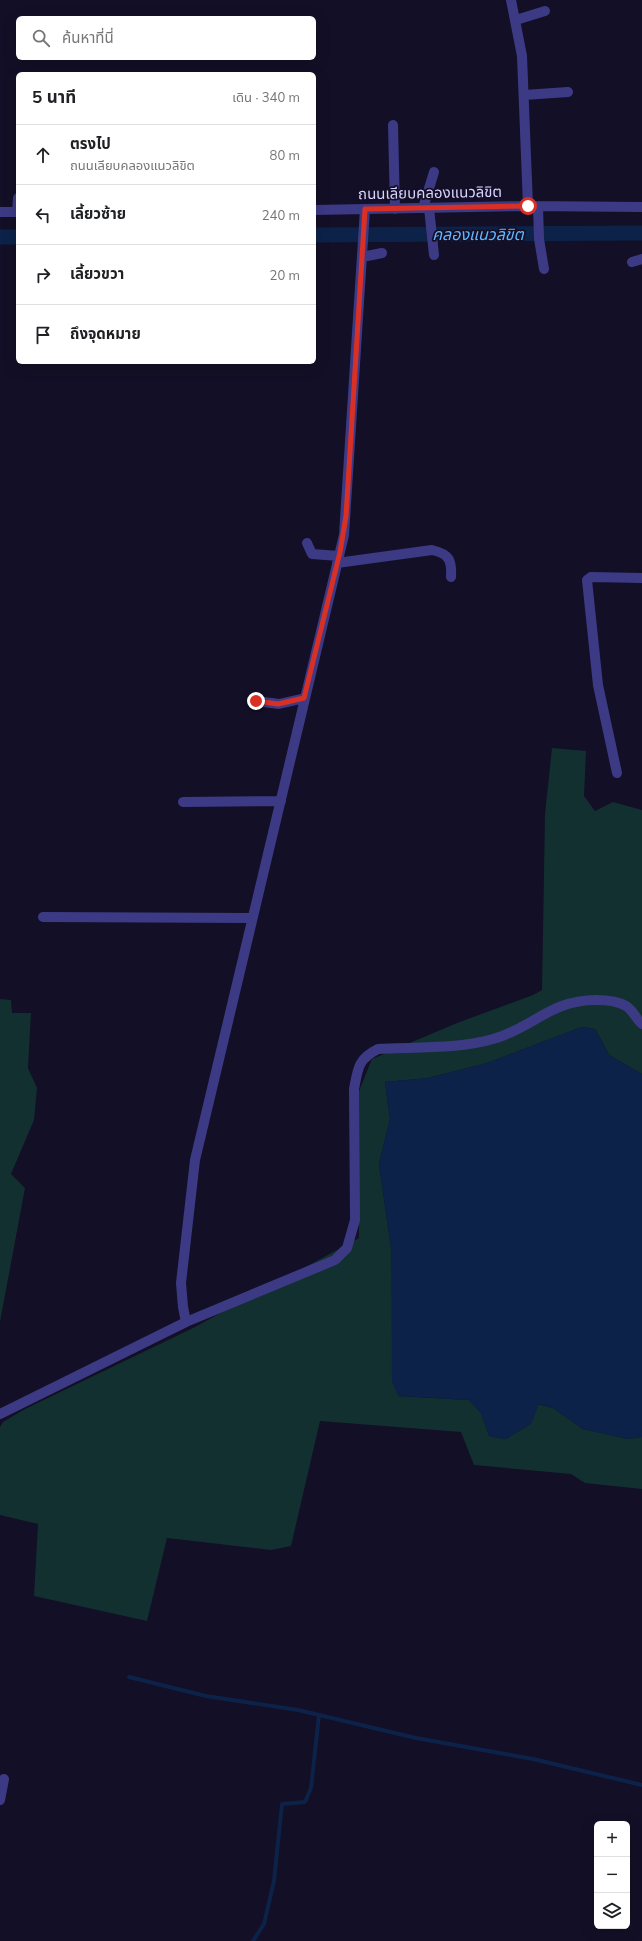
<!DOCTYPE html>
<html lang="th">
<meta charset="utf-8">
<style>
body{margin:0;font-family:Mulish,"Noto Sans Thai",sans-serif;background:#f2f2f2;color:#202124}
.controls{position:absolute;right:12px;bottom:12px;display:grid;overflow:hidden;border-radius:6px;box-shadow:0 4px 16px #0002}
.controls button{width:36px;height:36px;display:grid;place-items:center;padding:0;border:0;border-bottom:1px solid #e0e0e0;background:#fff;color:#202124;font:20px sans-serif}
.stop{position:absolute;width:12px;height:12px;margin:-9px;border:3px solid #d93025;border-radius:50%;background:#fff}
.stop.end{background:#d93025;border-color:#fff;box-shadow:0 1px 4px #0008}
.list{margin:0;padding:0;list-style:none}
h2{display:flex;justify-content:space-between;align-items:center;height:52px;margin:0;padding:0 16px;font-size:17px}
h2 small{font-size:13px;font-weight:400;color:#757577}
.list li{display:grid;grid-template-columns:26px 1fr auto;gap:12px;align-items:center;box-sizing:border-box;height:60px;padding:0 16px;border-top:1px solid #e0e0e0}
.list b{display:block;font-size:15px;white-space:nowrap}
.list p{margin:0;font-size:13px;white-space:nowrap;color:#757577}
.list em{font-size:13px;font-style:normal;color:#757577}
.icon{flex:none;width:22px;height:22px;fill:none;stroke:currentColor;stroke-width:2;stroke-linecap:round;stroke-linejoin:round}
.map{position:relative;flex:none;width:642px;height:1941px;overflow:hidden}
.search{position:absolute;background:#fff;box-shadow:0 4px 16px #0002;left:16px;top:16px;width:300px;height:44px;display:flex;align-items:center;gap:10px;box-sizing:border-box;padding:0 14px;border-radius:6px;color:#757577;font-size:15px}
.panel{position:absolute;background:#fff;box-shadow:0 4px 16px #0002;left:16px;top:72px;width:300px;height:292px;border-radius:6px}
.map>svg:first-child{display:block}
</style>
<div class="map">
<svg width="642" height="1941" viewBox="0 0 642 1941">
<rect width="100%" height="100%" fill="#130f26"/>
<path fill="#12302f" d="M552,748L586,751L584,796L595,811L613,802L642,810V1074L609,1055L595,1029L582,1027L487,1063L428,1078L385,1082L390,1119L379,1164L391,1248L398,1396L469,1400L481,1413L489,1436L506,1439L530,1424L538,1404L553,1408L583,1429L628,1439L642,1437V1489L585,1483L571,1474L474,1465L461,1432L320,1421L291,1546L271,1550L167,1538L147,1621L34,1596L38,1524L0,1515V1427L3,1422L25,1409L193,1328L359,1238V1091L372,1059L457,1023L533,995L542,990L545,814Z
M0,999L11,1000L12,1013H31L28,1068L37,1088L34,1120L11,1174L25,1188L0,1322Z"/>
<path fill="#0c2248" d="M582,1027L595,1029L609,1055L642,1074V1437L628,1439L583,1429L553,1408L539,1404L531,1424L506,1439L489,1436L481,1413L469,1400L398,1396L392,1382L391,1248L379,1164L390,1119L385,1082L428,1078L487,1063Z"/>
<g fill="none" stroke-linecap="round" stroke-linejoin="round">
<path stroke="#0c2248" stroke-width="4" d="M129,1677L206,1696L298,1710L416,1738L533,1759L642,1785
M253,1941L264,1924L274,1881L282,1804L305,1802L311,1788L319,1715"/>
<path stroke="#0c2248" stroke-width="15" d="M314,235L642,233
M0,237H18"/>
<path stroke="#3d3a85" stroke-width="10" d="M511,0L522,56L528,206
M516,20L545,11
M524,95L568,92
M393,125L395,209
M538,206L539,239L544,269
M423,208L434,172
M429,208L434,255
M314,210L528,206L642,207
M0,212H18
M17,212L18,198
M362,257L382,253
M632,262L642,259
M307,543L312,554L339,556
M337,563L432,550C449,554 452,560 451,577
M256,701L279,704L305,698
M617,773L598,685L587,580L591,577L642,578
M183,802L281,801
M43,917L252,918
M186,1322L183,1307L181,1283L195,1160L344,535L365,209
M0,1414L186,1322L335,1260L347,1248L355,1220L354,1089C358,1068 358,1059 378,1049C412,1047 461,1049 493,1039C533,1028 550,1000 596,1000C606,1000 618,1001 626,1006C632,1009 636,1019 642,1024
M0,1800L4,1779"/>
</g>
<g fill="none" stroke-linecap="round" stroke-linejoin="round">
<path stroke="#d93025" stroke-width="5" d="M256,701L278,704L304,698L340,552L346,516L365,209L528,206"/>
</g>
<g text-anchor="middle" stroke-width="3.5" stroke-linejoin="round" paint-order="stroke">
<g font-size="15" fill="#d9d4ff" stroke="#130f26">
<text transform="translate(430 193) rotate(-1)" y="5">ถนนเลียบคลองแนวลิขิต</text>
</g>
<g font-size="16" font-style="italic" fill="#62b6ff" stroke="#130f26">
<text x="478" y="240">คลองแนวลิขิต</text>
</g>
</g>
</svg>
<div class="controls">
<button>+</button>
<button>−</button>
<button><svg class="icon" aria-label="layers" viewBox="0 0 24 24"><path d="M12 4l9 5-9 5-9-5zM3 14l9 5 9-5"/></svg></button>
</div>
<div class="stop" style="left:528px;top:206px"></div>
<div class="stop end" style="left:256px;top:701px"></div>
<div class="search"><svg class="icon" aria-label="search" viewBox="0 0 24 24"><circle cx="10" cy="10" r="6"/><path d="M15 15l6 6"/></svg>ค้นหาที่นี่</div>
<section class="panel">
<h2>5 นาที<small>เดิน · 340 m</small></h2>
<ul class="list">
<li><svg class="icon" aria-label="ahead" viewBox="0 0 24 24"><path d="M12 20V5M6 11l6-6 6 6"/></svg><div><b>ตรงไป</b><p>ถนนเลียบคลองแนวลิขิต</p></div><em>80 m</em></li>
<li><svg class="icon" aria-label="left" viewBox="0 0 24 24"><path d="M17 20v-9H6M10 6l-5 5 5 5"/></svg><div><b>เลี้ยวซ้าย</b></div><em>240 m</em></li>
<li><svg class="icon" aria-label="right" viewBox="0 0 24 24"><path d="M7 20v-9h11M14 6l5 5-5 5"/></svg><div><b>เลี้ยวขวา</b></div><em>20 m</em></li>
<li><svg class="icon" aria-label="arrive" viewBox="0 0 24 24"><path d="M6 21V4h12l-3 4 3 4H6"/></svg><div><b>ถึงจุดหมาย</b></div></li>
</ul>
</section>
</div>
